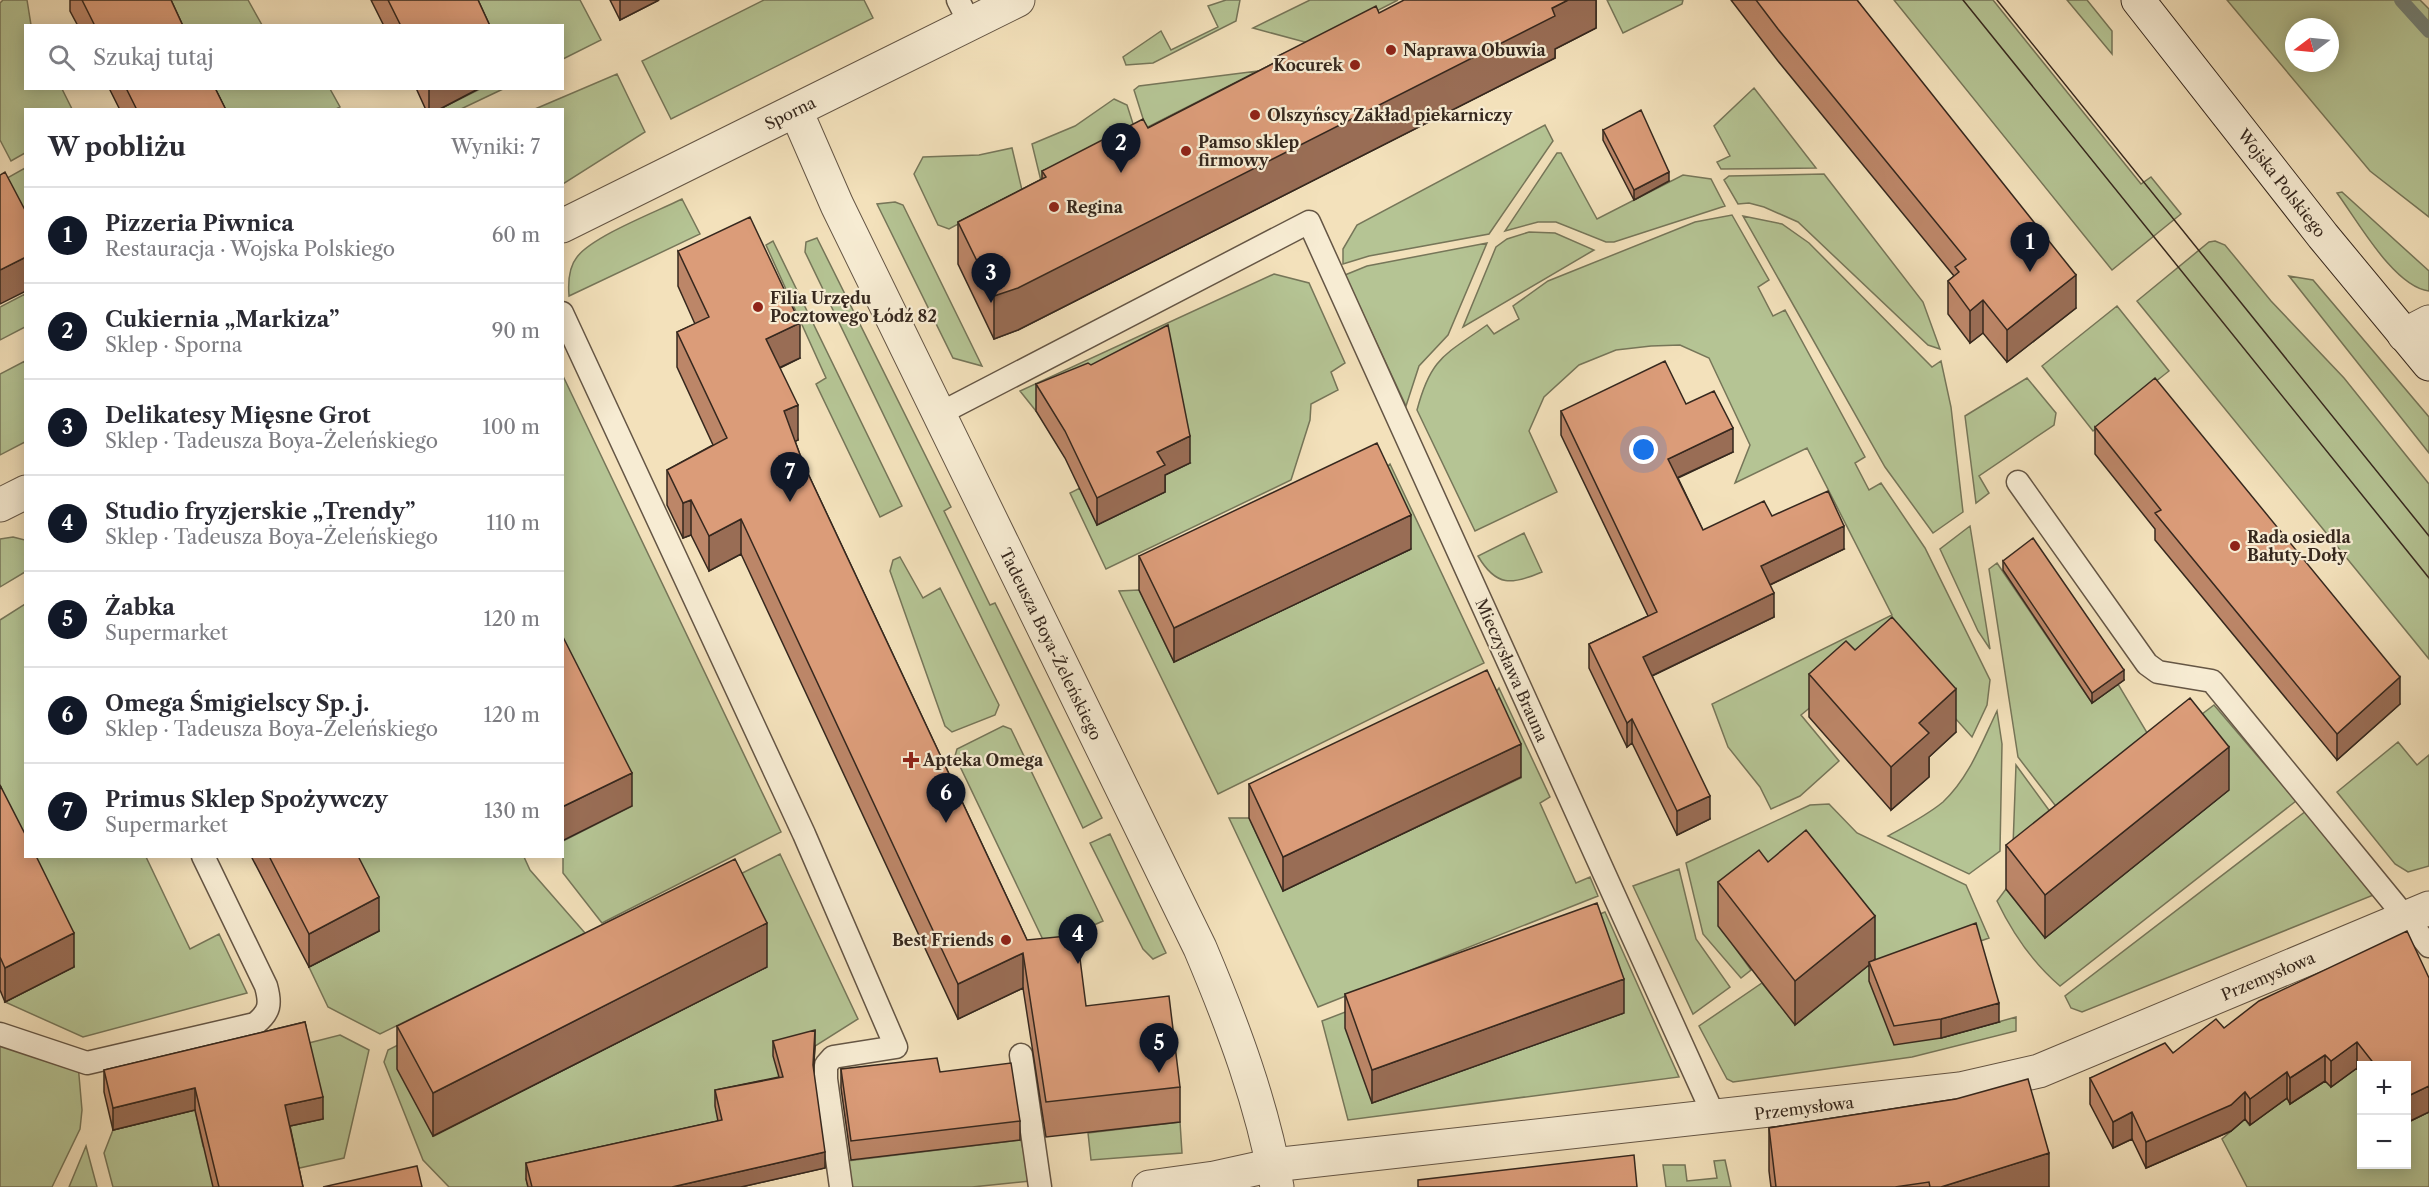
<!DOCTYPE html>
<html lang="pl">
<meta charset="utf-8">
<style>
body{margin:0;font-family:"Libre Caslon Text",serif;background:#f2f2f3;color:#2b2b33}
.controls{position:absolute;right:18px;bottom:18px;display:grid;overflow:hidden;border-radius:0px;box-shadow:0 3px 15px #0003}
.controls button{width:54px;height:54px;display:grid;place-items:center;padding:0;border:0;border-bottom:2px solid #e1e1e2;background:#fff;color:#2b2b33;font:30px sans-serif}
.compass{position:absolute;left:2285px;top:18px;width:54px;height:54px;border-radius:50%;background:#fff;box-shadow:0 3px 15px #0003;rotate:254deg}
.you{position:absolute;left:1644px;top:450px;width:21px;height:21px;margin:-15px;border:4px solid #fff;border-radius:50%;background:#1a73e8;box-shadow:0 0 0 9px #1a73e833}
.badge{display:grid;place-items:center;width:39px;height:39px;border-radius:50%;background:#111827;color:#fff;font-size:20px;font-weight:700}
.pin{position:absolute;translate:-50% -50px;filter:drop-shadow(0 2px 3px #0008)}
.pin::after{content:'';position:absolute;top:32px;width:21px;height:18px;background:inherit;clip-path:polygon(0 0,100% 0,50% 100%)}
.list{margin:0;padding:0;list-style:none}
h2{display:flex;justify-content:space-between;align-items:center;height:78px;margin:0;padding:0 24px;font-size:26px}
h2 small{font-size:20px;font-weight:400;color:#7c7c81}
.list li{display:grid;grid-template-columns:39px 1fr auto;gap:18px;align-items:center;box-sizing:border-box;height:96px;padding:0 24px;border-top:2px solid #e1e1e2}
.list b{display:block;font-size:22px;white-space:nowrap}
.list p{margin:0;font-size:20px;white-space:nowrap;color:#7c7c81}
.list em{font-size:20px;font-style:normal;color:#7c7c81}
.icon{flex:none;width:33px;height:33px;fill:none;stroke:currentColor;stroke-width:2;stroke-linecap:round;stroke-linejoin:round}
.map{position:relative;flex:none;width:2429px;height:1187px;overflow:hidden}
.search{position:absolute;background:#fff;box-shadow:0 3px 15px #0003;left:24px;top:24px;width:540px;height:66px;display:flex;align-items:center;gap:15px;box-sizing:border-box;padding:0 21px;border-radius:0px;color:#7c7c81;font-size:22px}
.panel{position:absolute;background:#fff;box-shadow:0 3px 15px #0003;left:24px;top:108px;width:540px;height:750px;border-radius:0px}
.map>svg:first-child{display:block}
</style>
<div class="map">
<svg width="2429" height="1187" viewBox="0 0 2429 1187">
<rect width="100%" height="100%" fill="#f3e1bb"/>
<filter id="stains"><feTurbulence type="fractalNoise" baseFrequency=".00333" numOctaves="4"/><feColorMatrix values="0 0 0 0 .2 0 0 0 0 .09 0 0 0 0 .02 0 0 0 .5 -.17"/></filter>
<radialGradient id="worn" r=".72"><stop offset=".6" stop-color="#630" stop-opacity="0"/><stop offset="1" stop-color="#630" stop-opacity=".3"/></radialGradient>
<path fill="#b5c494" stroke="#767659" stroke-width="1.5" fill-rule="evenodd" d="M3,0H27L31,25L26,26V88L62,89L72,109L26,110L25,153L11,161L0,140V3Z
M157,0H248L262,25H170Z
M461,0H580L601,40L563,59L562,26L473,25Z
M764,0H864L873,18L671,119L642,61Z
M1226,0H1240L1236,21L1153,63L1126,65L1123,57L1161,31L1171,50L1218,27L1208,6Z
M1310,0H1398L1312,44L1253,28Z
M1607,0H1683L1682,4L1623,33Z
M1894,0H1993L2141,184L2151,177L2181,214L2112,270Z
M2067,0H2087L2112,31V54Z
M2227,0H2420L2429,9V217L2370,171ZM2294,27H2330V63H2294Z
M1258,71L1146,128L1134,90L1139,86Z
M617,74L645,132L563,184L562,110L535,109Z
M1754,88L1816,168L1721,169L1717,162L1730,156L1714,126Z
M201,89H330L340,107L334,110L212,109Z
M480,89H503L461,109L438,110Z
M1114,99L1127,105L1136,133L1041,181L1032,144L1075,126Z
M1545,125L1553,141L1489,234L1369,256L1343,264V249L1357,225Z
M1012,148L1022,190L949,229L938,225L914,174L923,157L979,155Z
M1557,153H1561L1597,219L1683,175L1711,179L1725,206L1614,242H1606L1556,222H1538L1505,231Z
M25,168V239L0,182Z
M1824,174L1923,302L1940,349L1928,345L1798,222L1764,207L1749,203L1738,204L1724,180L1729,176Z
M2342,192L2429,271V291C2394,287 2357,220 2337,193Z
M682,199L700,234L569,296C568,283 568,268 577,257C593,236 656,212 682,199Z
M895,202L903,205L982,366L953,358L877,204Z
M1732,215L1769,280L1758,287L1773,316L1785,310L1865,457L1855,463L1869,490L1881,483L1925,548L1990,680L1987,705L1972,737L1894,650L1847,677L1801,715L1839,761L1800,796L1771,809L1760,787L1728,747L1712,704L1892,615L1807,448L1735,483L1750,445L1709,358L1680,345L1651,346L1616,350L1579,365L1544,397L1529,431L1557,492L1475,531L1417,410C1431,357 1445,355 1487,325L1494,334L1519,319L1513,306L1548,281L1695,222Z
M1743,216L1782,224L1809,243L1932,367L1941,361L1951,407L1963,512L1933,533L1885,467Z
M1529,232L1555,233L1594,250L1463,327L1496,247L1507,239Z
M817,238L951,507L944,511L990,605L995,603L1102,818L1083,828L805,252L806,242Z
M773,241L902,506L880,517L816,384L826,378L766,245Z
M2215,241L2225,245L2271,301L2344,378L2429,484V659L2137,301L2209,242Z
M1487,243L1448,335L1419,366L1406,406L1345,275L1367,266Z
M1274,274L1309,283L1345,363L1331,372L1338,390L1311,404L1310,420L1291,480L1106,569L1070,493L1080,488L1097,524L1088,390L1036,411L1020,391Z
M2289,276L2313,280L2429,417V453Z
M25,294V327L0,340V307Z
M2117,306L2169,371L2093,431L2042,366Z
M25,361V442L0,455V374Z
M563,376L781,832L602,923L563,873V841L632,806L563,669Z
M2027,378L2056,413L2054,425L1979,476L1989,493L1976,503L1965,416Z
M1390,464L1484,663L1218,794L1119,591L1139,590L1174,662L1411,549L1377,476Z
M1970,526L1990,649L1978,631L1940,549Z
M1524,533L1542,572C1512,585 1496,587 1478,556Z
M13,537L25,540V572L0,587V539Z
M900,557L923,598L940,588L999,705L995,715L952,732L945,726L890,571L893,560Z
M1997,563L2092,703L2118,684L2149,736L2058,809L2018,757L1989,569Z
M25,604L26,856L146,857L190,949L219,934L247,993L83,1037L5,1002L74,966L0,819V620Z
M1499,688L1550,797L1540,803L1576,883L1590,877L1598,896L1318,1007L1229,818H1249L1283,890L1521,778L1487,704Z
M2214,705L2296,801L2060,986C2034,964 2012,932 1997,901L2006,889L2045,938L2164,743Z
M1997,711L2002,744L2000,851L1969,874L1888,836C1906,826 1926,816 1943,802C1969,778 1982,742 1997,711Z
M1003,726L1011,729L1103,921L1046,946L955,756L957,749Z
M2398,742L2417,765L2429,755V866L2408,872L2395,864L2337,792Z
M2016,765L2051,813L2013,846Z
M1829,804L1857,833L1966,885L1989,938L1897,971L1941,1038L2016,1017V1031L1912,1057L1733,1082L1727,1079L1699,1026L1762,983L1795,1024L1719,925L1751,970L1741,978L1703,934L1686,863L1810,805Z
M2306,811L2376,894L2082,1012L2071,1008L2065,996Z
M1110,834L1166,953L1153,959L1143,949L1090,843Z
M780,854L858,1019L815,1046L780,1082L716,1106L722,1136L526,1179L528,1187H449L423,1160L384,1062L388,1050L424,1032L434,1136L766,967L691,899Z
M341,857H524L530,870L585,933L380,1034L328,1007L309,967L379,931Z
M1679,869L1696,939L1730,987L1693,1014L1633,886Z
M1605,912L1679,1077L1348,1120L1322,1021Z
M340,1035L369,1050L344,1158L215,1187H113L104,1153L113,1130L195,1110L203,1146L305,1044Z
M0,1044L78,1064L82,1110L80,1129L52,1187H0Z
M2357,1068L2361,1074L2362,1164H2406L2407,1123L2429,1112V1187H2247L2222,1139L2245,1119L2249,1125L2287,1098L2290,1104L2325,1081Z
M1180,1122L1182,1153L1091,1160L1088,1133Z
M1021,1140L1030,1181L972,1187H851L847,1161Z
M86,1146L97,1187H69Z
M1725,1160L1731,1187H1666L1663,1165H1685L1687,1181L1717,1178L1714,1161Z"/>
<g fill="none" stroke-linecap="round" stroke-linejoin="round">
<path stroke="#738177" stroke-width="14" d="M2401,0L2429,31"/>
<g stroke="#655645" stroke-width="25">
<path id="service" d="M958,0L970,24
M562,313L804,834L896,1047L833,1057L826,1065V1079L841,1187
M939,414L1309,222L1715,1118
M2018,482L2147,664L2158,672L2212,681L2429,946
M0,1034L87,1063L255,1024C270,1012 271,1004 266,986L203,856
M1021,1055L1040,1187"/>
</g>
<g stroke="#655645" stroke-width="35">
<path id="minor" d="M2404,335L2429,322
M1149,1187L1214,1178L1273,1165L1960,1089L2039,1071L2429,908"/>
</g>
<g stroke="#655645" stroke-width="35">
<path id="tertiary" d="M796,111L837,205L1200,948C1233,1026 1262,1103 1277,1187
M562,226L1018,0
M0,505L26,492"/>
</g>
<g stroke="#36281e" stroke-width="35">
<path id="secondary" d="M2138,0L2323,236L2429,364"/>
</g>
<use href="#service" stroke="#f7ecd3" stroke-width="22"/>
<use href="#minor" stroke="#f7ecd3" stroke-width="33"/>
<use href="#tertiary" stroke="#f7ecd3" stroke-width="33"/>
<use href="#secondary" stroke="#f7ecd3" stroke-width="33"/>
<path stroke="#36281e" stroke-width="1.5" d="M1963,0L2429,578
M1997,0L2429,536"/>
</g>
<path fill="#bc8668" stroke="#36281e" stroke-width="1.5" d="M70,0H171L183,26H78L70,11Z
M371,0H478L490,26H384Z
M610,0H659L620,20Z
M1596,0V28L1555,49V58L1018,330L994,339L958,264V222L1042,179V171L1148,128L1278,61V56L1379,13Z
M1731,0H1857L2076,308L2007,362L1983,333L1970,343L1948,314V281L1954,276L1778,61Z
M109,88H215L226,110H120Z
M416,88H480L438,110H426Z
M1603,130L1669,181L1634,200L1603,140Z
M678,251L800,358L780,368L798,440L795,441L803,463L1027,940L1086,1006L1180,1087V1122L1046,1137L1023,988L958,1019L741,554L709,571L691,535L683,538L667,505V470L713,445L677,367V332L695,324L678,286Z
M1036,384L1190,463L1165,475V492L1097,525L1065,458L1036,411Z
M1686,404L1733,452L1678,478L1703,530L1772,516L1844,549L1770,585L1774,617L1652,676L1710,819L1677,835L1632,743L1627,747L1589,668V644L1648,616L1561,435V411Z
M2095,427L2400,704L2337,760L2155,540V529L2095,454Z
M1411,549L1174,662L1139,590V556Z
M2003,561L2124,680L2092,703L2003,570Z
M1855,650L1956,732L1929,757V777L1891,810L1809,717V674Z
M1521,777L1283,891L1249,818V784Z
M0,785L74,967L5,1002L0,990Z
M2229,790L2045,938L2006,889V845Z
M251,856H358L379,931L309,967Z
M1768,862L1875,959L1874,960L1999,1022L1941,1038L1894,1045L1869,981V965L1795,1025L1718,926V882Z
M767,967L433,1136L397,1069V1026Z
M2429,978V1112L2406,1123V1065H2361V1074L2357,1068L2331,1087L2325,1081L2290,1104L2287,1098L2250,1125L2245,1119L2231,1131L2146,1168L2132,1139L2113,1148L2090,1104V1078L2173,1053L2224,1028Z
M1345,994L1624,1013L1372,1103L1345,1028Z
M305,1022L323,1119L290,1126L303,1187H213L195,1110L113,1130L104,1092V1070Z
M773,1041L815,1046L813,1071L825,1168L741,1187H528L526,1179V1163L718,1121L715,1106V1090L779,1077L773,1056Z
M841,1069L940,1072L1020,1121V1140L851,1160L841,1088Z
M1956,1099L2049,1187H1771L1769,1171V1128Z"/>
<path fill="#996d55" stroke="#36281e" stroke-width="1.5" d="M620,0H659L620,20Z
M1568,0H1596V28L1555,49V58L1018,330L994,339V296Z
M429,88H480L438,110H429Z
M1669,172V181L1634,200V190Z
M26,257V291L0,304V270Z
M2076,275V308L2007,362V330Z
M1983,300V333L1970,343V311Z
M800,323V358L766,374V339Z
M798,405V440L784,447V411Z
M1733,428V452L1668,482V459Z
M1190,436V463L1165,475V492L1097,525V498L1157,452Z
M691,500V535L683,538V503Z
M1411,515V549L1174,662V628Z
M741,519V554L709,571V536Z
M1844,526V549L1761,589V566Z
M1774,593V617L1643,680V657Z
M2124,670V680L2092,703V693Z
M2400,677V704L2337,760V734Z
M1956,689V732L1929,757V777L1891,810V767L1919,723Z
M1632,719V743L1627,747V723Z
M1521,744V777L1283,891V857Z
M2229,747V790L2045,938V895Z
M632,773V806L562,841V807Z
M1710,796V819L1677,835V811Z
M379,897V931L309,967V934Z
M1875,916V959L1869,964V962V965L1795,1025V981Z
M767,923V967L433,1136V1093Z
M74,933V967L5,1002V968Z
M1023,953V988L958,1019V984Z
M1624,979V1013L1372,1103V1070Z
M1999,1003V1022L1941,1038V1019Z
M815,1030V1046L813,1081V1065Z
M2357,1042V1068L2331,1087V1061Z
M2325,1055V1081L2290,1104V1078Z
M2287,1072V1098L2250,1125V1099Z
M2429,1086V1112L2406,1123V1097Z
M195,1088V1110L113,1130V1108Z
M2245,1092V1119L2231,1131L2146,1168V1142Z
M323,1097V1119L285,1127V1105Z
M2132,1112V1139L2113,1148V1122Z
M825,1152V1168L741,1187H672Z
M2049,1153V1187H1941Z"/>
<path fill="#db9c79" stroke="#36281e" stroke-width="1.5" d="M82,0H171L183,26H95Z
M388,0H478L490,26H401Z
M1404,0H1568L1552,8L1555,16L1018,288L994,296L958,222L1046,177L1042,171L1143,119L1148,128L1280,60L1278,56L1376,6L1379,13Z
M1756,0H1857L2076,275L2007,330L1983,300L1970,311L1948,281L1959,272L1955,267L1966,259L1778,29Z
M126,88H215L226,110H137Z
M1641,110L1669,172L1634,190L1603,130Z
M5,172L26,212V257L0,270V175Z
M750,217L800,323L766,339L798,405L784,411L803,463L1027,940L1077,935L1086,1006L1169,996L1180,1087L1046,1102L1023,953L958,984L741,519L709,536L691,500L683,503L667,470L727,438L677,332L709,317L678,251Z
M1168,325L1190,436L1157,452L1165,465L1097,498L1065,431L1036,384L1088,363L1091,365Z
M1665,361L1686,404L1714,391L1733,428L1668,459L1703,530L1764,501L1772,516L1828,491L1844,526L1761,566L1774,593L1643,657L1710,796L1677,811L1632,719L1627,723L1589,644L1657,612L1561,411Z
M2155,378L2400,677L2337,734L2155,513L2161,510L2095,427Z
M1377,443L1411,515L1174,628L1139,556Z
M2033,538L2124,670L2092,693L2003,561Z
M1892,617L1956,689L1919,723L1929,733L1891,767L1809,674L1846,641L1855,650Z
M562,635L632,773L562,807Z
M1487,670L1521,744L1283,857L1249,784Z
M2190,698L2229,747L2045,895L2006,845Z
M0,785L26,836V856H36L74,933L5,968L0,957Z
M1806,830L1875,916L1795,981L1718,882L1759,850L1768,862Z
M269,856H358L379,897L309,934Z
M735,859L767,923L433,1093L397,1026Z
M1597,903L1624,979L1372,1070L1345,994Z
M1976,923L1999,1003L1941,1019L1894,1026L1869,962Z
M2407,931L2429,978V1086L2406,1097V1065H2375L2357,1042L2331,1061L2325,1055L2290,1078L2287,1072L2250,1099L2245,1092L2231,1105L2146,1142L2132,1112L2113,1122L2090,1078L2165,1043L2173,1053L2216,1019L2224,1028L2259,1001Z
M305,1022L323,1097L285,1105L303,1187H219L195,1088L113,1108L104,1070Z
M815,1030L813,1065L825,1152L672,1187H532L526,1163L722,1120L715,1090L783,1077L773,1041Z
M937,1058L940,1072L1011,1063L1020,1121L851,1141L841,1069Z
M2028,1079L2049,1153L1941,1187H1930L1929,1182L1895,1187H1776L1769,1128L1956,1099Z
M1634,1155L1637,1187H1418V1180Z
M417,1166L422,1187H323Z"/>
<g fill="#8f2418" stroke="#f7ecd3" stroke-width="2">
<circle cx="1391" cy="50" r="6"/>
<circle cx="1355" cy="65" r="6"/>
<circle cx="1255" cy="115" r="6"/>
<circle cx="1186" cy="151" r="6"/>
<circle cx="1054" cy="207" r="6"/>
<circle cx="758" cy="307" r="6"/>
<circle cx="2235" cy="546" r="6"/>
<path d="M908 751h6v6h6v6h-6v6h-6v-6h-6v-6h6z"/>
<circle cx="1006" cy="940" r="6"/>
</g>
<g text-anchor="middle" stroke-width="4.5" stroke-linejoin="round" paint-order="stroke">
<g font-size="16" font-weight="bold" fill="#36281e" stroke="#f7ecd3" text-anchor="start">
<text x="1403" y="56">Naprawa Obuwia</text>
<text x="1343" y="71" text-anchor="end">Kocurek</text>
<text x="1267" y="121">Olszyńscy Zakład piekarniczy</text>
<text x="1198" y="148">Pamso sklep<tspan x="1198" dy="18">firmowy</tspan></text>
<text x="1066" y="213">Regina</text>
<text x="770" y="304">Filia Urzędu<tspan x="770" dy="18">Pocztowego Łódź 82</tspan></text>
<text x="2247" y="543">Rada osiedla<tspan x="2247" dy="18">Bałuty-Doły</tspan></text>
<text x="923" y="766">Apteka Omega</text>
<text x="994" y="946" text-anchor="end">Best Friends</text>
</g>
<g font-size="16" fill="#36281e" stroke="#f7ecd3">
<text transform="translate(790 113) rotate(-26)" y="6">Sporna</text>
<text transform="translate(2282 183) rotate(52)" y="6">Wojska Polskiego</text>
<text transform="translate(1051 644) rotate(64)" y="6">Tadeusza Boya-Żeleńskiego</text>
<text transform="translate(1512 670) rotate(66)" y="6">Mieczysława Brauna</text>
<text transform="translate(2268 976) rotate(-23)" y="6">Przemysłowa</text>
<text transform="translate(1804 1108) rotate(-7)" y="6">Przemysłowa</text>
</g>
</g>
<rect width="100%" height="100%" filter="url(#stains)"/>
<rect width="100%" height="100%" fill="url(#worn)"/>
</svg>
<div class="controls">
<button>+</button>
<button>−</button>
</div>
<svg class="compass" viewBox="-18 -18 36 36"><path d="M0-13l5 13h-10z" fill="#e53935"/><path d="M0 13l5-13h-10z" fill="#7c7c81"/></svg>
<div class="you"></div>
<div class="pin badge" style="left:2030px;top:272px">1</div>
<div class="pin badge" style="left:1121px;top:173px">2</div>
<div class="pin badge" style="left:991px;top:303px">3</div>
<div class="pin badge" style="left:1078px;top:964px">4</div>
<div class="pin badge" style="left:1159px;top:1073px">5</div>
<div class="pin badge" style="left:946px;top:823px">6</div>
<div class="pin badge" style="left:790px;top:502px">7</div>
<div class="search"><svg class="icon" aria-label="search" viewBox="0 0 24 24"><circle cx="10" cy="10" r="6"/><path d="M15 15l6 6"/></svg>Szukaj tutaj</div>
<section class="panel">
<h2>W pobliżu<small>Wyniki: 7</small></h2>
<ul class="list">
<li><span class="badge">1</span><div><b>Pizzeria Piwnica</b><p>Restauracja · Wojska Polskiego</p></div><em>60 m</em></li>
<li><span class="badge">2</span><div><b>Cukiernia „Markiza”</b><p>Sklep · Sporna</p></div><em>90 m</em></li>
<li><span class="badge">3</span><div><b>Delikatesy Mięsne Grot</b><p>Sklep · Tadeusza Boya-Żeleńskiego</p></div><em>100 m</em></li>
<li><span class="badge">4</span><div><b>Studio fryzjerskie „Trendy”</b><p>Sklep · Tadeusza Boya-Żeleńskiego</p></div><em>110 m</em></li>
<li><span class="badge">5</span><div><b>Żabka</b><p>Supermarket</p></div><em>120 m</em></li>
<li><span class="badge">6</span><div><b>Omega Śmigielscy Sp. j.</b><p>Sklep · Tadeusza Boya-Żeleńskiego</p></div><em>120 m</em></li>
<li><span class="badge">7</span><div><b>Primus Sklep Spożywczy</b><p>Supermarket</p></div><em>130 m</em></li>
</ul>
</section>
</div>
